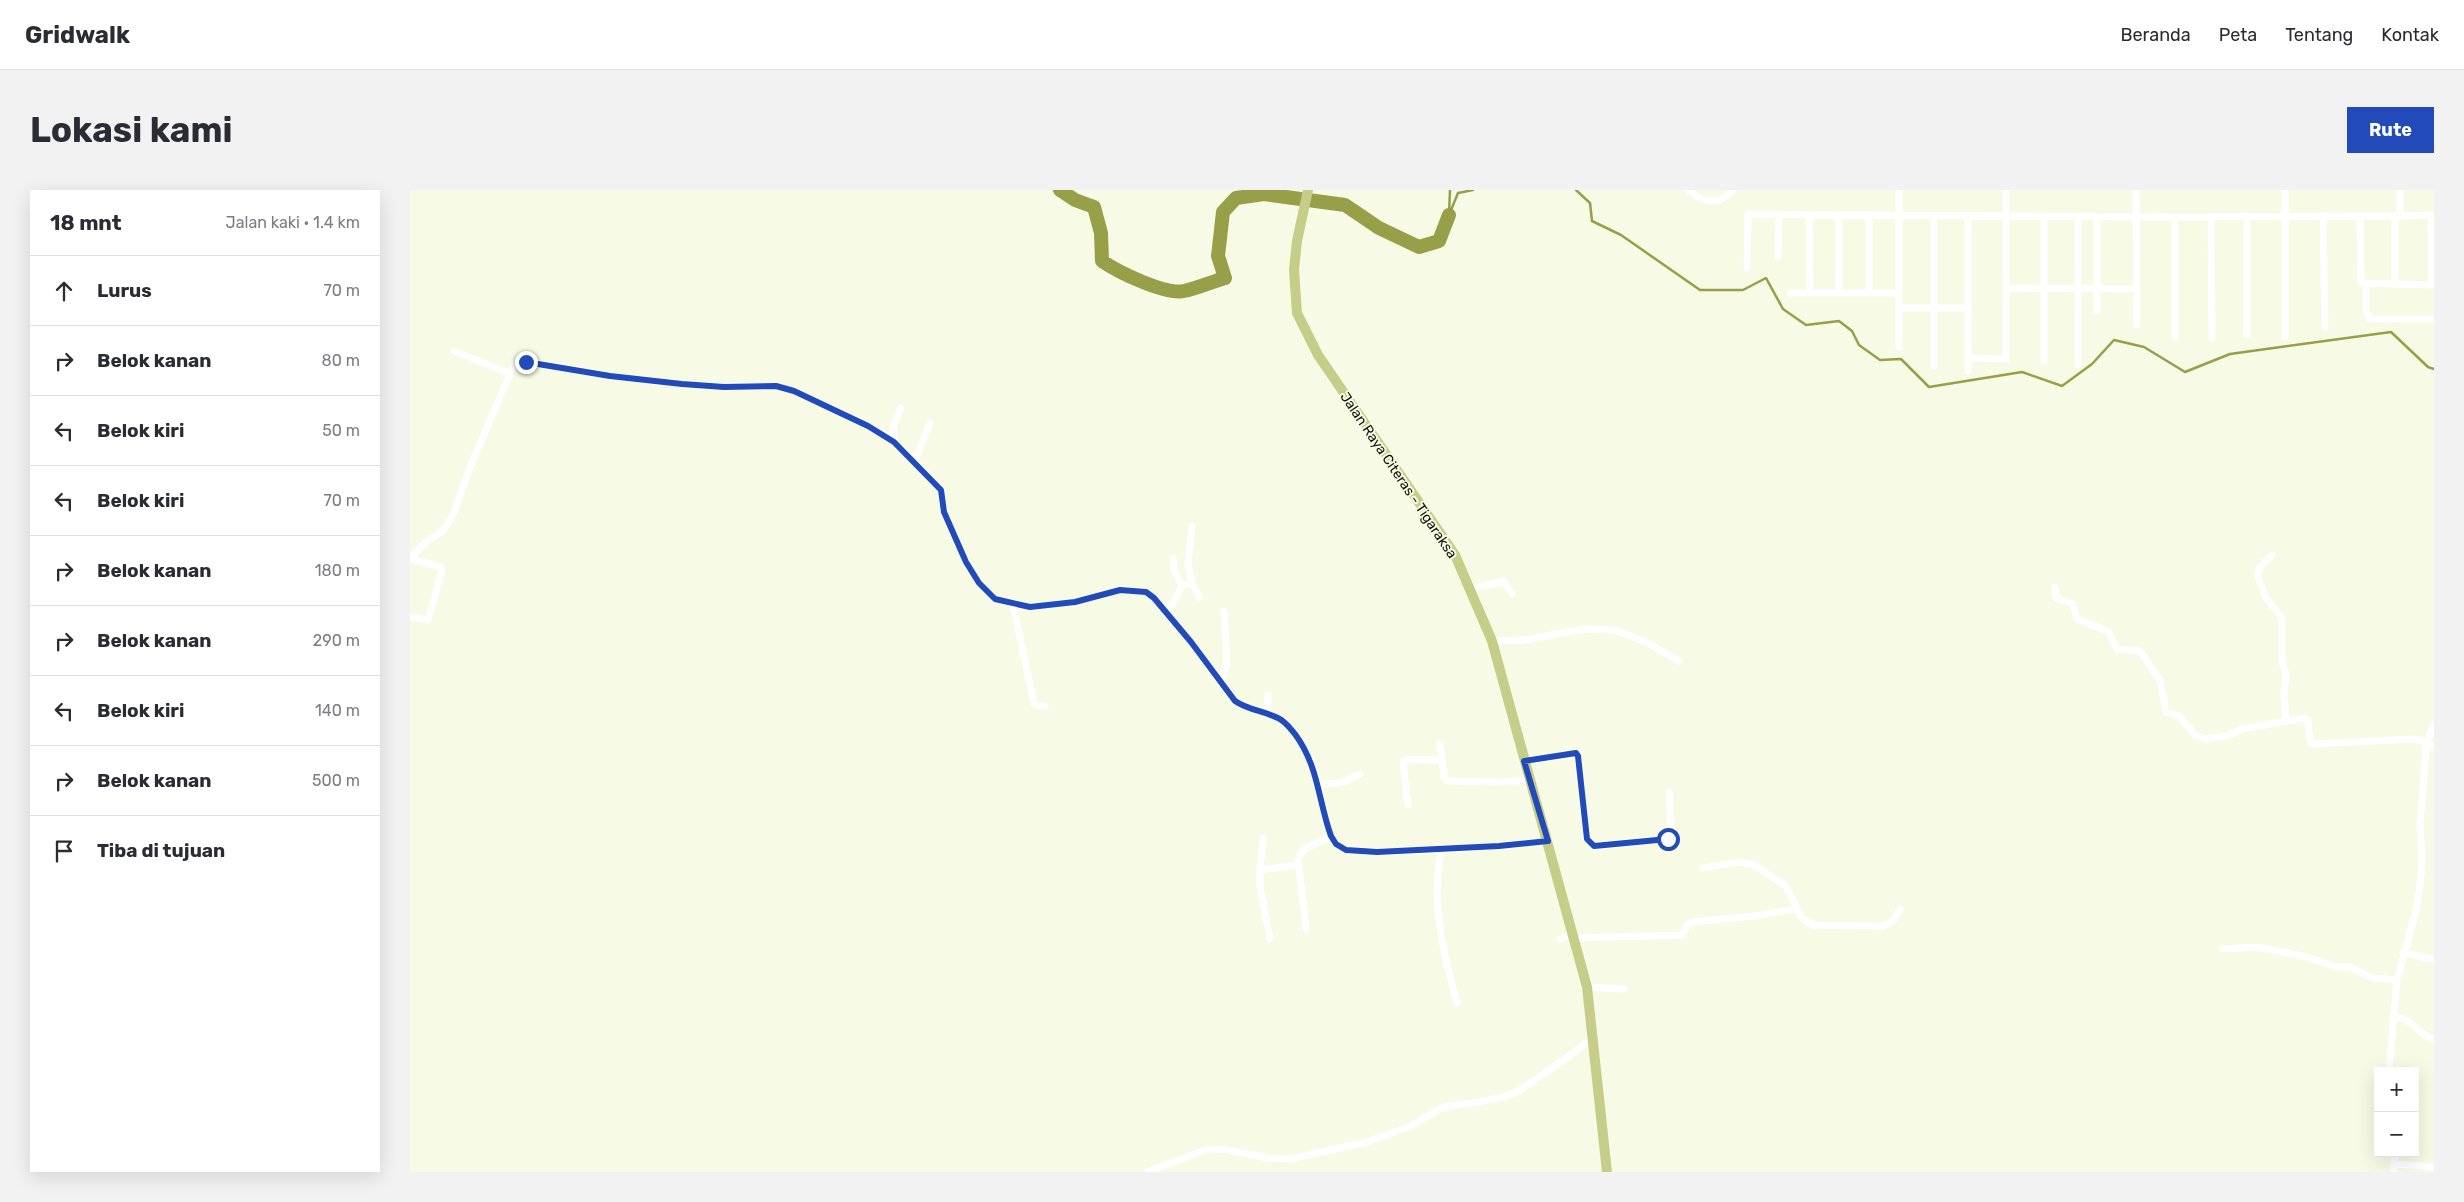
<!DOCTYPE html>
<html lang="id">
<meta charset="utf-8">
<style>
body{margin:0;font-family:Rubik,sans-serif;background:#f2f2f3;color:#2b2b33}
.controls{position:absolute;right:15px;bottom:15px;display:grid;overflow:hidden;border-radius:0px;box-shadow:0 5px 20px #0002}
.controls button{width:45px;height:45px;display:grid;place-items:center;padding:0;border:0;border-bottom:1px solid #e1e1e2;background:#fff;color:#2b2b33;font:25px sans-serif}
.stop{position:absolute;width:15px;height:15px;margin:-11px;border:4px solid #224bb9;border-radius:50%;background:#fff}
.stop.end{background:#224bb9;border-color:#fff;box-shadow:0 1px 5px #0008}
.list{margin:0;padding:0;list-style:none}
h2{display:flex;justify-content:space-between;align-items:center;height:65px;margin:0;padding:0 20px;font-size:21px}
h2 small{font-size:16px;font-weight:400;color:#7c7c81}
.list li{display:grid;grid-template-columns:32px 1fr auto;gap:15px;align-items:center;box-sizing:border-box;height:70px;padding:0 20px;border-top:1px solid #e1e1e2}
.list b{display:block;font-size:19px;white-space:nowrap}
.list em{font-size:16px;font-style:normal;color:#7c7c81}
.icon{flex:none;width:28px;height:28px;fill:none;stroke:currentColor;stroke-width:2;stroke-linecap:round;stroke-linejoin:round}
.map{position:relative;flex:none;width:2024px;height:982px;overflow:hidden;border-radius:0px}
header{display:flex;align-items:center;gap:30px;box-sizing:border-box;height:70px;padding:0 25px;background:#fff;border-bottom:1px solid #e1e1e2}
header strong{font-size:24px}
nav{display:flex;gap:28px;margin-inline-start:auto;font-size:18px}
.intro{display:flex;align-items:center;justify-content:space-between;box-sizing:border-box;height:120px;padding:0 30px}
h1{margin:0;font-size:35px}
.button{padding:12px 22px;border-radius:0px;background:#224bb9;color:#fff;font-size:18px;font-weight:700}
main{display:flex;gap:30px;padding:0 30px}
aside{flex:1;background:#fff;border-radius:0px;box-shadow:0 5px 20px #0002}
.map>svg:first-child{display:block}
</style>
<header>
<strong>Gridwalk</strong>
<nav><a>Beranda</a><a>Peta</a><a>Tentang</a><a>Kontak</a></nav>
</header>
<div class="intro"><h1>Lokasi kami</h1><a class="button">Rute</a></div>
<main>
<aside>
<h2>18 mnt<small>Jalan kaki · 1.4 km</small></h2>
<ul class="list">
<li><svg class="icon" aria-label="ahead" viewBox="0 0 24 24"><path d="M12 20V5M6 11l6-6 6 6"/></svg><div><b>Lurus</b></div><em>70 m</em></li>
<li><svg class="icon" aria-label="right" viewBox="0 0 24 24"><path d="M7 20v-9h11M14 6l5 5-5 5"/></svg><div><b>Belok kanan</b></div><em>80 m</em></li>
<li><svg class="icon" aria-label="left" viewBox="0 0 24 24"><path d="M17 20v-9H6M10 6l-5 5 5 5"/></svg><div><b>Belok kiri</b></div><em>50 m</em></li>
<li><svg class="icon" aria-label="left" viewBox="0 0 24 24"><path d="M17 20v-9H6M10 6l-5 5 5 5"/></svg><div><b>Belok kiri</b></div><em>70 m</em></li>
<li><svg class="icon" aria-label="right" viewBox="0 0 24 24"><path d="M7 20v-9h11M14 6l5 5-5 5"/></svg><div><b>Belok kanan</b></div><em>180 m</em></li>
<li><svg class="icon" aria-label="right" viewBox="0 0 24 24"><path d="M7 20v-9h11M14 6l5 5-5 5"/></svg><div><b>Belok kanan</b></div><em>290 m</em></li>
<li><svg class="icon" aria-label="left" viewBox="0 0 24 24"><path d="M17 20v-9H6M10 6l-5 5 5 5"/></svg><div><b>Belok kiri</b></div><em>140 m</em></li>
<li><svg class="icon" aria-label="right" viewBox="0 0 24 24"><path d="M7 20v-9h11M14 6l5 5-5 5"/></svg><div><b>Belok kanan</b></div><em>500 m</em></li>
<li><svg class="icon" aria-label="arrive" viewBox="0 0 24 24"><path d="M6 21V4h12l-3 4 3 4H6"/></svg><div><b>Tiba di tujuan</b></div></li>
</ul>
</aside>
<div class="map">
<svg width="2024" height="982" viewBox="0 0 2024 982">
<rect width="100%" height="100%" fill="#f7fae4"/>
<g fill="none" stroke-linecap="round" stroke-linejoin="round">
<path stroke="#97a049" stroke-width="2.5" d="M1166,0L1180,13L1182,31L1211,45L1290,100H1333L1356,88L1373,119L1396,135L1429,131L1442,141L1449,155L1470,170L1491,169L1519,197L1612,182L1652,196L1682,174L1704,150L1734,157L1775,182L1820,164L1981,142L2018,177L2024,179
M1039,24L1040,0
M1039,25L1048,3L1063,0"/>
<path stroke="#97a049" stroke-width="14" d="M650,0L665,10L684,17L691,43L692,71C708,82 755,105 774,101C788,98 801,92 815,88L808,66L813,22L826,8L854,4L935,15L969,38L1009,57L1029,51L1039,25"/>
<path stroke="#fff" stroke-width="7" d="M1279,0C1293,14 1309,16 1323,0
M1726,0L1727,135
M1399,24L1400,103
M1429,24V103
M1459,25V103
M1524,25V176
M2021,25L2022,95
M1558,26V181
M1913,26L1915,137
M1950,26L1951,93L2024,95
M1990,26L2024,25
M1668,27V175
M1687,27V121
M1801,27L1802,148
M1368,67L1369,24
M1337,78L1338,24L1727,27L1990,26V0
M1956,95V121L1960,129H2024
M1985,95V26
M1596,98L1727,99
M1380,103H1489
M1489,118H1558
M1837,144V26
M1765,147V27
M1875,147V0
M1489,157V0
M44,161L99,183
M1558,168L1596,169V0
M1634,171V26
M484,252L483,236L491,218
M505,271L520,233
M1862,365L1849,378L1848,387L1856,408L1872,428V472L1876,484L1874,503L1876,532
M0,369L17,351L33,341L43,325L60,277L104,175L126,173L200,186L272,194L314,197L366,196L384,201L424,219L477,246L505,271L531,300L534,322L556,372L569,393L585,409L620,417L665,412L710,399L735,402L744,408L781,452L825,511C839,520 860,520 874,531C892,546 905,574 909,597C913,614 913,642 927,654C946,672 1105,654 1138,651
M782,393L789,407
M772,396L782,393L778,375L782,336
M1645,397L1646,408L1663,414L1667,429L1698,441L1707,459L1730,461L1750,490L1756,522L1769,526L1785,545L1796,549L1816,546L1832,539L1894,528L1898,530L1900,552L1903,554L2004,549L2017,552
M1060,399L1094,391L1102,404
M603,415L624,513L628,516H635
M757,425L772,396L764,380L763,368
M0,427L18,430L32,381L31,377L1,369
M1082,451L1114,450L1174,439L1205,440L1236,452L1269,471
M812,495L817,472L814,421
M857,524L858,505
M1030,554L1034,586L1037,591L1092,592L1118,590
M2016,556H2024
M1114,571L1167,564L1177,649L1184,656L1258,649L1261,639L1259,602
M909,594L931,593L950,584
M998,615L993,571C1005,567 1019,571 1032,570
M1032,659C1019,707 1034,765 1047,813
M1293,678L1329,672L1344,675L1376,696L1391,727L1403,735L1473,736L1482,732L1490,719
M850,680L853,648
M896,738L888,668L894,659L921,646
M1164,748L1272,745L1278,734L1283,732L1344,726L1385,719
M860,749L850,697V680L888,675
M1151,749L1163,743
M1813,759L1847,757L1897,767L1926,777H1941L1962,788L1987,790
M1993,763C2005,764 2013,769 2024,769
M1177,797L1214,799
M1985,827C2005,829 2007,845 2024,849
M1979,881L1987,790L2006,721L2011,687L2012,664L2010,636L2015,572L2016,556L2024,534
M1984,974L2024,977
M739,981L796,960L813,959L858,968L880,969L957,952L1001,936L1031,918L1090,908L1107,902L1169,859L1183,845
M1983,982L1985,963"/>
<path stroke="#c6cd88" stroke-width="10" d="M898,0L887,51L884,80L887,123L908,165L1045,365L1082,451L1177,797L1197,982"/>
</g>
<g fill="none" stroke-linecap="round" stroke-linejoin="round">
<path stroke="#224bb9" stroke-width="6" d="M116,172L200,186L272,194L314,197L366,196L384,201L458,236L484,252L531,300L534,322L556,372L569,393L585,409L620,417L665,412L710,400L736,402L744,408L781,452L825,511C838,520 854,521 868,528C875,531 880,538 885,544C909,577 908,610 921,646L926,654L936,660L967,662L1089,656L1138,651L1114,571L1166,563L1168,566L1177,649L1184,656L1258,649"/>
</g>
<g text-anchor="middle" stroke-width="4" stroke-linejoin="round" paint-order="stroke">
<g font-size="14" fill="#11120b" stroke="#f7fae4">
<text transform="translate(989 285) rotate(56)" y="5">Jalan Raya Citeras - Tigaraksa</text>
</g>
</g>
</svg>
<div class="controls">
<button>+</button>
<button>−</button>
</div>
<div class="stop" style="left:1258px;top:649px"></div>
<div class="stop end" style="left:116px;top:172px"></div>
</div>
</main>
